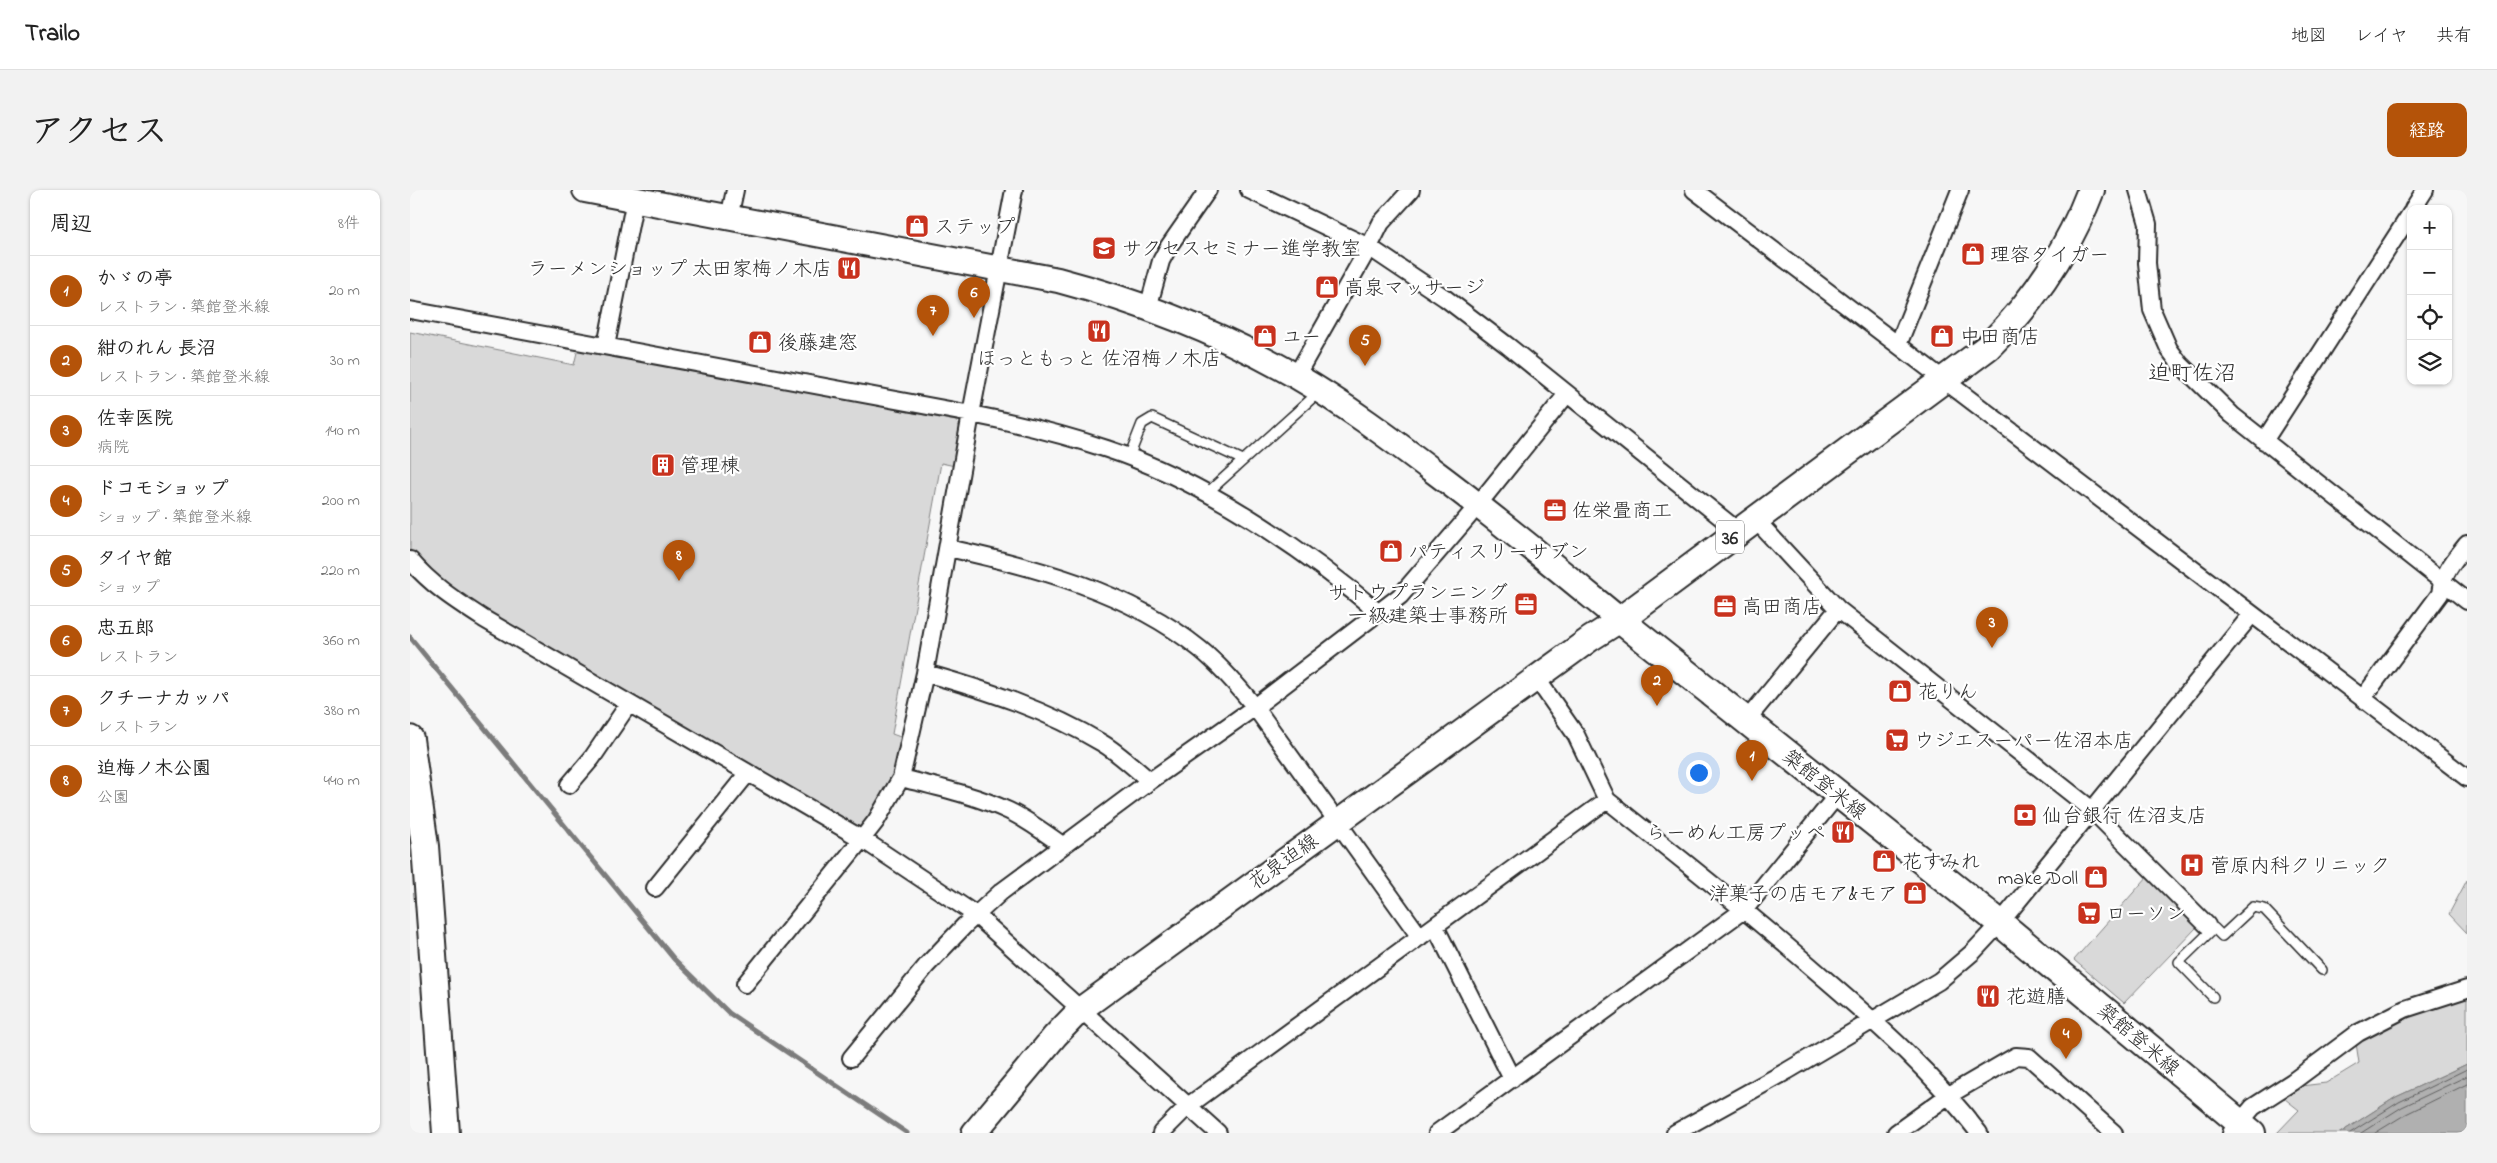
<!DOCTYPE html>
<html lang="ja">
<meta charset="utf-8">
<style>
body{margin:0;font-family:"Indie Flower","Klee One",sans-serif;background:#f2f2f2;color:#222}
.controls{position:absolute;right:15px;top:15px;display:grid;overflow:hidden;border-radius:10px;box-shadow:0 1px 4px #0004}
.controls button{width:45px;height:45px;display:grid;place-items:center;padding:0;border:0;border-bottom:1px solid #e0e0e0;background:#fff;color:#222;font:25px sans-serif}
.you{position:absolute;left:1288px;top:582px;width:18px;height:18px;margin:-12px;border:4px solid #fff;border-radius:50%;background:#1a73e8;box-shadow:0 0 0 8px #1a73e833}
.badge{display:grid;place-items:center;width:32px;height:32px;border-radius:50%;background:#b45309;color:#fff;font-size:16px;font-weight:700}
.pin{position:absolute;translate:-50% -41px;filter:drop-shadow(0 1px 2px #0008)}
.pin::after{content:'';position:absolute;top:26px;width:18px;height:15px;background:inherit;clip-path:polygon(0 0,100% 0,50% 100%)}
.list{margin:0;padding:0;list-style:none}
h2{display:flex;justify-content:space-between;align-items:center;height:65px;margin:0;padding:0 20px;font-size:21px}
h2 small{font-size:16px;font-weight:400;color:#767676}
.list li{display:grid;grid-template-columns:32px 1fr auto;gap:15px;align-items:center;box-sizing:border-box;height:70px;padding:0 20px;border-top:1px solid #e0e0e0}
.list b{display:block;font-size:19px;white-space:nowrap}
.list p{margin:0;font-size:16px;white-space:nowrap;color:#767676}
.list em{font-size:16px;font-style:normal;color:#767676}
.icon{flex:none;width:28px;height:28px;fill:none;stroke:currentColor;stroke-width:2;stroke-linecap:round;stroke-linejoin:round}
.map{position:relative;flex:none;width:2057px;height:943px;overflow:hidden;border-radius:10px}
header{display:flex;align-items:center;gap:30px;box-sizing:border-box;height:70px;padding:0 25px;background:#fff;border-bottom:1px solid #e0e0e0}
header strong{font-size:24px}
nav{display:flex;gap:28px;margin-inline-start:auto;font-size:18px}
.intro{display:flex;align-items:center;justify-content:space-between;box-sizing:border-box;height:120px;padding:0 30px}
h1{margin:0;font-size:35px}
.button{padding:12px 22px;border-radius:10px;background:#b45309;color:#fff;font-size:18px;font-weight:700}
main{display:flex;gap:30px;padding:0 30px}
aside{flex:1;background:#fff;border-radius:10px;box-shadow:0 1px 4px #0004}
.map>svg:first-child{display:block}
</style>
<header>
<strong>Trailo</strong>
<nav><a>地図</a><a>レイヤ</a><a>共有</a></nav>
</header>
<div class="intro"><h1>アクセス</h1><a class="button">経路</a></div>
<main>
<aside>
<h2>周辺<small>8件</small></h2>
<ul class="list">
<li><span class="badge">1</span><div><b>かゞの亭</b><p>レストラン · 築館登米線</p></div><em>20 m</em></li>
<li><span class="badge">2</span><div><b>紺のれん 長沼</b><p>レストラン · 築館登米線</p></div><em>30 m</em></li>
<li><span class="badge">3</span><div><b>佐幸医院</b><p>病院</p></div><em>140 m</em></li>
<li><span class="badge">4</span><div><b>ドコモショップ</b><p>ショップ · 築館登米線</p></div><em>200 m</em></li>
<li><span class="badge">5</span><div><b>タイヤ館</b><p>ショップ</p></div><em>220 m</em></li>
<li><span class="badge">6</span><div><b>忠五郎</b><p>レストラン</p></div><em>360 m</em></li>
<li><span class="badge">7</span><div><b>クチーナカッパ</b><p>レストラン</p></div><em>380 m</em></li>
<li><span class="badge">8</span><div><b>迫梅ノ木公園</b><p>公園</p></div><em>440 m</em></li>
</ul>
</aside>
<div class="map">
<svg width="2057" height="943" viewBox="0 0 2057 943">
<rect width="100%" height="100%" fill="#f7f7f7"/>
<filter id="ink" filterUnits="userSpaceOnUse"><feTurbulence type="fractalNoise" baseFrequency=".02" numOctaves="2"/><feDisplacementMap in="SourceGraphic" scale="10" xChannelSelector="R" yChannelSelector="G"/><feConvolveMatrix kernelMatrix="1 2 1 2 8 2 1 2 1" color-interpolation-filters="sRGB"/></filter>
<g filter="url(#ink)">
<path fill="#d9d9d9" stroke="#828282" d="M0,142L164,175L168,158L546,231L553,243L545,276L531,273L482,544L493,548L479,597L452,638L418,622L40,400L7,371L0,361Z
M1738,686L1787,737L1714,813L1664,770Z
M2057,690V743L2039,724Z
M2057,808V874L1986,907L1930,943H1867L1889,920L1870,905L1883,897L1916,893L1949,873L1946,853C1979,831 2019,818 2057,808Z"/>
<path fill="#b0b0b0" stroke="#7b7b7b" d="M2057,874V943H1930L1986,907Z"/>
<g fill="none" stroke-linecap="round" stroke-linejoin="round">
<path stroke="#606060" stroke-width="1" d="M1940,943L1989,912L2057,879
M1951,943L1992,917L2057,886
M1965,943L1996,924L2057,894"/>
<path stroke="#7b7b7b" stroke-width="5" d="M0,447L264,769L319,823L497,943"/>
<g stroke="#2b2b2b" stroke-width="12">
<path id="lane" d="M719,267L732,234L742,228L833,270
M796,304L909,202
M1803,807L1769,772L1804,738L1812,746L1843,717L1854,719L1912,780"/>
</g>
<g stroke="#2b2b2b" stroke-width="20">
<path id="street" d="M839,0L959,57L1035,108L1098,156L1328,341
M1284,0L1842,424
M1728,0L1738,34L1737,73L1742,120L1759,159L1770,174L1822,225L2057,411
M2003,19L2015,0
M319,28L325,0
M738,118L751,71L759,56L798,0
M0,120L561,224C607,233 652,244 697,259C792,290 893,358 969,423
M1488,155L1550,0
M196,156L225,9
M886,186L959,57L971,33L1001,0
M1854,251L2001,23
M1345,329L1428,419L1681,619L1797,735
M538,358C625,377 718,401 790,459C811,476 828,496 845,517L1010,747
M0,370C21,395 46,411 74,429L452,649L566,725L808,943
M515,483C576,500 637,520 692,553C709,563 724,578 740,591
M1127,489L1166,545L1197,610
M1953,508L2030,404C2032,384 2044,370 2057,354
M1335,532L1428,419
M491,588C527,597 565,605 599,621C618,630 635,643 652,655
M159,595L182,568L218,515
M245,698L337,584
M1025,736L1102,889
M335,794L452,649L466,631L491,588L515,483L561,224L604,0
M441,868L517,775L555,735L591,702L740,591L845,517L990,406L1058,327L1157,204
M751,943L778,916L1197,610C1270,668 1343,726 1414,788C1470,836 1524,884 1569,943
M1027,943L1335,719L1428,604
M1265,943L1377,881L1529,791L1563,762L1590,733L1842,424L2057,588
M1486,943L1539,905L1606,866L1619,867L1704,943
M1821,943L1843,917L1882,892L1948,843L1995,819L2057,799"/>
</g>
<g stroke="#2b2b2b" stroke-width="28">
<path id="secondary" d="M175,0L648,90C731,112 812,144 886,186C936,215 981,249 1026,283C1089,330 1149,380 1210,430L1180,449L670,820L645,846L564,943"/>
</g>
<g stroke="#2b2b2b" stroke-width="30">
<path id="primary" d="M1681,0C1658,60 1624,111 1578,157L1210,430L1590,733L1842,943
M0,549L15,656L36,943"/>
</g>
<use href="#lane" stroke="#fff" stroke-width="9"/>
<use href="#street" stroke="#fff" stroke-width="16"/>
<use href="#secondary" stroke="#fff" stroke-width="24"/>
<use href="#primary" stroke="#fff" stroke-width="26"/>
</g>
</g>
<defs>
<g id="shop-square" transform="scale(1.25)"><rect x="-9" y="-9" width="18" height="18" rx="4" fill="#c8321e" stroke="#fff"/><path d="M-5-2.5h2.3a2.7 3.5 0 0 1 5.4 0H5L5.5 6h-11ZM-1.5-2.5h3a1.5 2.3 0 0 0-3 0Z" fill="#fff"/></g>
<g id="school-square" transform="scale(1.25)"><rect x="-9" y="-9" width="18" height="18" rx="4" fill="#c8321e" stroke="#fff"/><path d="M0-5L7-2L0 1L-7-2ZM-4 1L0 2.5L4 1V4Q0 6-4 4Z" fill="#fff"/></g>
<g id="restaurant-square" transform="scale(1.25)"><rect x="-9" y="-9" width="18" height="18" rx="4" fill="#c8321e" stroke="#fff"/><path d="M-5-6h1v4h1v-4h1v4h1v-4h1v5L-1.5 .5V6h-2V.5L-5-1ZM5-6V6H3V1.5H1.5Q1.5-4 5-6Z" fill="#fff"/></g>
<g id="building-square" transform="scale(1.25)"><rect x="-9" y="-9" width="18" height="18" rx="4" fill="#c8321e" stroke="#fff"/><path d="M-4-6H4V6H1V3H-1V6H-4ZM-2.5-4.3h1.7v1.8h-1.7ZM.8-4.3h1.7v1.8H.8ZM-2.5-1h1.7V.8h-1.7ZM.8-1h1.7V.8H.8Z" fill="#fff"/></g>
<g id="office-square" transform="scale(1.25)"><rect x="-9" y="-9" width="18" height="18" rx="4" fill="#c8321e" stroke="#fff"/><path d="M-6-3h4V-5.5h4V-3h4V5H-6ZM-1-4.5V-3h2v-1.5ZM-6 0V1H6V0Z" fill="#fff"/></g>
<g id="supermarket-square" transform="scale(1.25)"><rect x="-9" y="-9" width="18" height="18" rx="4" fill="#c8321e" stroke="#fff"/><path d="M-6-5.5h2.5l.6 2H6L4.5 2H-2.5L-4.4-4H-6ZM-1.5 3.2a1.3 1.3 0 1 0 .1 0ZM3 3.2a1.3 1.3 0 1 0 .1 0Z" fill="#fff"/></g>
<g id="bank-square" transform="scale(1.25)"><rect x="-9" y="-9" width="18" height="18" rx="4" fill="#c8321e" stroke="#fff"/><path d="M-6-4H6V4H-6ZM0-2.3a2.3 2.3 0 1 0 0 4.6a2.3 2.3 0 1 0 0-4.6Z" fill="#fff"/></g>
<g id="hospital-square" transform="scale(1.25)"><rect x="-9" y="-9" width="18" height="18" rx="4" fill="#c8321e" stroke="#fff"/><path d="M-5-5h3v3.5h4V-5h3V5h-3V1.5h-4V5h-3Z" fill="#fff"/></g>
</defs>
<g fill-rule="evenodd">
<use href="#shop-square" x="507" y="36"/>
<use href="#school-square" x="694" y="58"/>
<use href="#shop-square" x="1563" y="64"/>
<use href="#restaurant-square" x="439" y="78"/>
<use href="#shop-square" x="917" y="97"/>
<use href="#restaurant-square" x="689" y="141"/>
<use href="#shop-square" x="855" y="146"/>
<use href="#shop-square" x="1532" y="146"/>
<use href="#shop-square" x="350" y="152"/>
<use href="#building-square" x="253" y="275"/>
<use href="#office-square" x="1145" y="320"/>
<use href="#shop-square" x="981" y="361"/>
<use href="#office-square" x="1116" y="414"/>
<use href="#office-square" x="1315" y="416"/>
<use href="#shop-square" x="1490" y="501"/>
<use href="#supermarket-square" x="1487" y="550"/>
<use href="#bank-square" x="1615" y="625"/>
<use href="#restaurant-square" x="1433" y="642"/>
<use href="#shop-square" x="1474" y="671"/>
<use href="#hospital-square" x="1782" y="675"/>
<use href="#shop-square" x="1686" y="687"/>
<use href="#shop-square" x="1505" y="703"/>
<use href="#supermarket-square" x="1679" y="723"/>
<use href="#restaurant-square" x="1578" y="806"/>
</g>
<g text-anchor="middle" stroke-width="4.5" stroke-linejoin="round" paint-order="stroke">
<rect fill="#fff" stroke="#6b6b6b" stroke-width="1" x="1306" y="330.5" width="28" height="33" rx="4"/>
<g font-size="19" font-weight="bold" fill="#2b2b2b">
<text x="1320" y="354">36</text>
</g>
<g font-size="20" fill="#2b2b2b" stroke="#fff" text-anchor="start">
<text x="524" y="43">ステップ</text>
<text x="712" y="65">サクセスセミナー進学教室</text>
<text x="1580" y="71">理容タイガー</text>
<text x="422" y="85" text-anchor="end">ラーメンショップ 太田家梅ノ木店</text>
<text x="934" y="104">高泉マッサージ</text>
<text x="872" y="153">ユー</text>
<text x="1550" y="153">中田商店</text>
<text x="368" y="159">後藤建窓</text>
<text x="689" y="175" text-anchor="middle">ほっともっと 佐沼梅ノ木店</text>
<text x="270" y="282">管理棟</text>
<text x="1162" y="327">佐栄畳商工</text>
<text x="998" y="368">パティスリーサブン</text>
<text x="1098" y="409" text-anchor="end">サトウプランニング<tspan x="1098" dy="23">一級建築士事務所</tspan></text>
<text x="1332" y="423">高田商店</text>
<text x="1508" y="508">花りん</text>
<text x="1504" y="557">ウジエスーパー佐沼本店</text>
<text x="1632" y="632">仙台銀行 佐沼支店</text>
<text x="1416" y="649" text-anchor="end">らーめん工房プッぺ</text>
<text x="1492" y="678">花すみれ</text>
<text x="1800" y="682">菅原内科クリニック</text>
<text x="1668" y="694" text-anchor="end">make Doll</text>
<text x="1488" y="710" text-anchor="end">洋菓子の店モア&amp;モア</text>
<text x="1696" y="730">ローソン</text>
<text x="1596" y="813">花遊膳</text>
</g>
<g font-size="20" fill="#2b2b2b" stroke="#fff">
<text transform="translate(1415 594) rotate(38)" y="7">築館登米線</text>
<text transform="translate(873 671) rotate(-36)" y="7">花泉迫線</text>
<text transform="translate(1729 849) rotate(40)" y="7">築館登米線</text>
</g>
<g font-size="22" fill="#2b2b2b" stroke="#fff">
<text x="1782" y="190">迫町佐沼</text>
</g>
</g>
</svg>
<div class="controls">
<button>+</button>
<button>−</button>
<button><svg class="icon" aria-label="locate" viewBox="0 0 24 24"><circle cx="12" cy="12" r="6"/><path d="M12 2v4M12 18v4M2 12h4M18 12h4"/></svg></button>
<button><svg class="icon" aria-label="layers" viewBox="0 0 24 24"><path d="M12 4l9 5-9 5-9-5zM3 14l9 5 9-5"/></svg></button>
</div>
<div class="you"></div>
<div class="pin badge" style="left:1342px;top:591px">1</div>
<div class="pin badge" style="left:1247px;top:516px">2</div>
<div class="pin badge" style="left:1582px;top:458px">3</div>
<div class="pin badge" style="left:1656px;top:869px">4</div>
<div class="pin badge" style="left:955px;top:176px">5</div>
<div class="pin badge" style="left:564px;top:128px">6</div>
<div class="pin badge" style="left:523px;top:146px">7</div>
<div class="pin badge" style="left:269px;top:391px">8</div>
</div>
</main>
